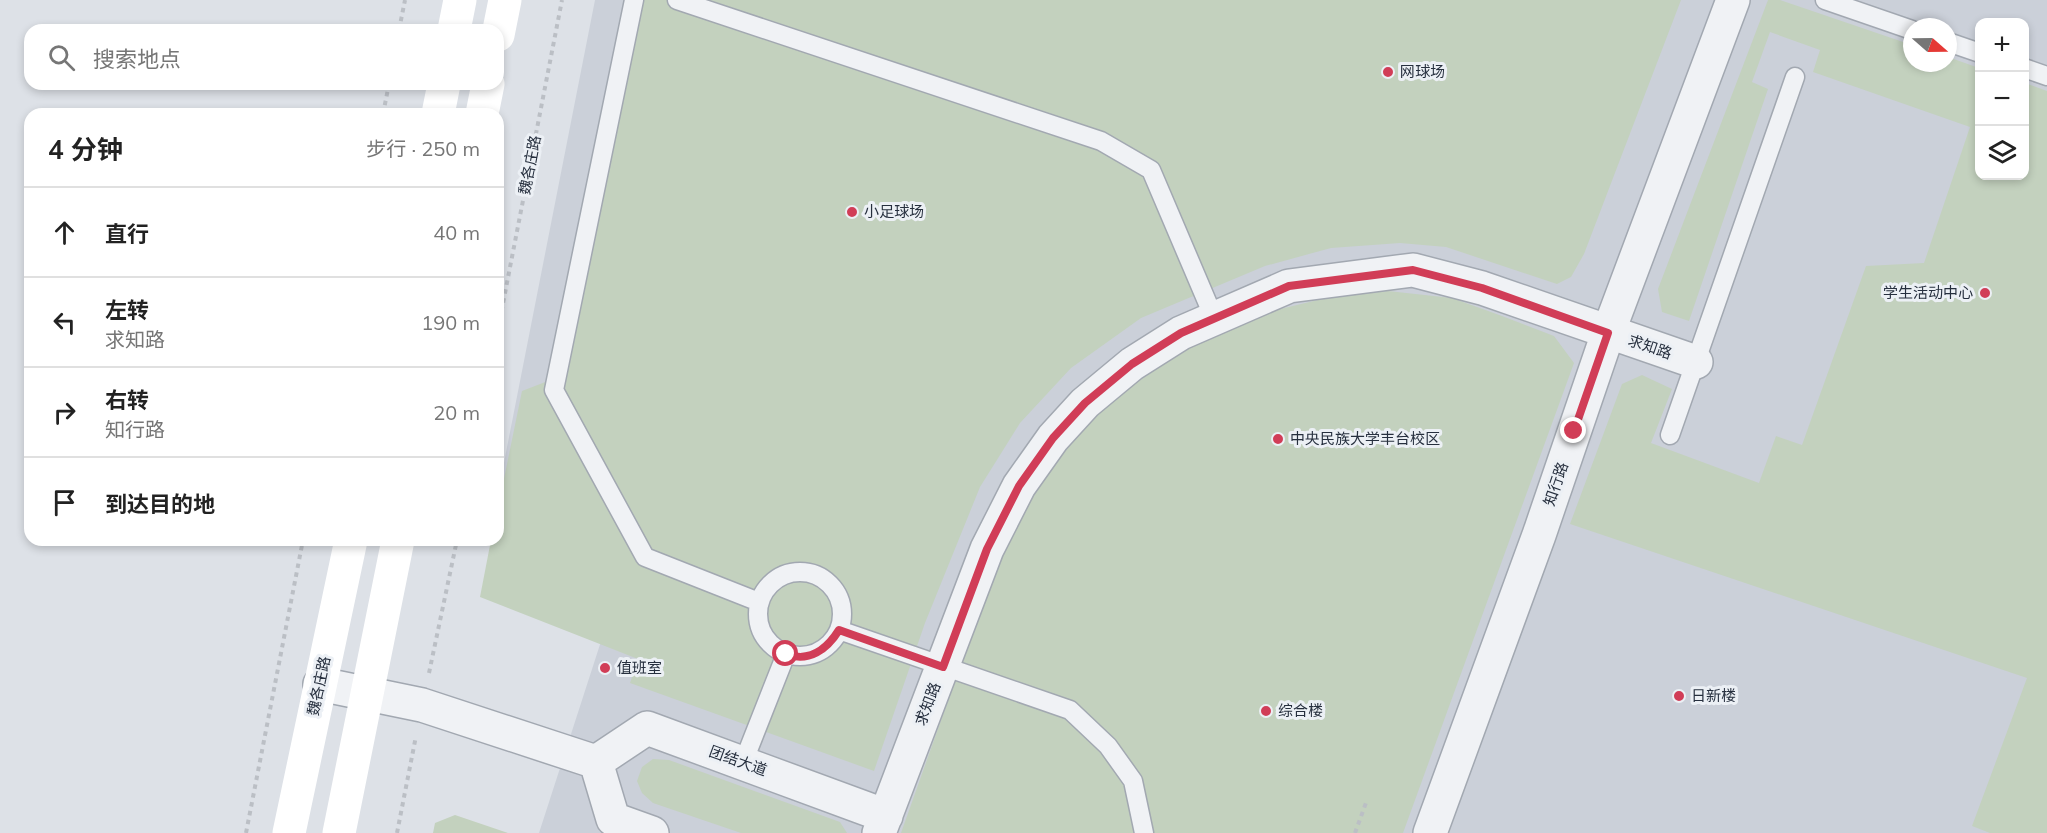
<!DOCTYPE html>
<html lang="zh">
<meta charset="utf-8">
<style>
body{margin:0;font-family:Mulish,"Noto Sans SC",sans-serif;background:#f2f2f2;color:#222}
.controls{position:absolute;right:18px;top:18px;display:grid;overflow:hidden;border-radius:12px;box-shadow:0 3px 9px #0003}
.controls button{width:54px;height:54px;display:grid;place-items:center;padding:0;border:0;border-bottom:2px solid #e0e0e0;background:#fff;color:#222;font:30px sans-serif}
.compass{position:absolute;left:1903px;top:18px;width:54px;height:54px;border-radius:50%;background:#fff;box-shadow:0 3px 9px #0003;rotate:110deg}
.stop{position:absolute;width:18px;height:18px;margin:-14px;border:4px solid #d13d57;border-radius:50%;background:#fff}
.stop.end{background:#d13d57;border-color:#fff;box-shadow:0 2px 6px #0008}
.list{margin:0;padding:0;list-style:none}
h2{display:flex;justify-content:space-between;align-items:center;height:78px;margin:0;padding:0 24px;font-size:26px}
h2 small{font-size:20px;font-weight:400;color:#767676}
.list li{display:grid;grid-template-columns:39px 1fr auto;gap:18px;align-items:center;box-sizing:border-box;height:90px;padding:0 24px;border-top:2px solid #e0e0e0}
.list b{display:block;font-size:22px;white-space:nowrap}
.list p{margin:0;font-size:20px;white-space:nowrap;color:#767676}
.list em{font-size:20px;font-style:normal;color:#767676}
.icon{flex:none;width:33px;height:33px;fill:none;stroke:currentColor;stroke-width:2;stroke-linecap:round;stroke-linejoin:round}
.map{position:relative;flex:none;width:2047px;height:833px;overflow:hidden}
.search{position:absolute;background:#fff;box-shadow:0 3px 9px #0003;left:24px;top:24px;width:480px;height:66px;display:flex;align-items:center;gap:15px;box-sizing:border-box;padding:0 21px;border-radius:18px;color:#767676;font-size:22px}
.panel{position:absolute;background:#fff;box-shadow:0 3px 9px #0003;left:24px;top:108px;width:480px;height:438px;border-radius:18px}
.map>svg:first-child{display:block}
</style>
<div class="map">
<svg width="2047" height="833" viewBox="0 0 2047 833">
<rect width="100%" height="100%" fill="#dde1e7"/>
<path fill="#cbd0d9" fill-rule="evenodd" d="M595,0H2047V833H539L605,629L498,502V493ZM1980,22H2024V176H1980ZM1912,27H1948V63H1912Z"/>
<path fill="#c3d1be" d="M638,0H1681L1584,254L1571,277L1557,284L1446,247L1400,243L1331,248L1265,266L1141,318L1071,368L1020,423L980,487L925,623L874,771L630,683L638,659L480,597L491,540H498V508L522,391L566,374Z
M1768,0H1780L1912,45V63H1948V57L1979,68L1980,176H2024L2025,83L2047,91V833H1990L1972,826L2027,678L1570,524L1622,384L1642,375L1672,389L1651,443L1759,483L1776,436L1802,445L1866,266L1924,263L1970,127L1813,72L1820,50L1770,32L1752,82L1768,89L1689,321L1662,312L1658,289Z
M1388,291L1452,298L1502,316L1554,336L1574,363L1403,833H901L1022,492L1094,406L1181,345L1255,315L1326,298Z
M653,759L669,760L840,822L847,833H741L653,803L642,793L637,781L642,767Z
M455,815L508,833H433L435,823Z"/>
<g fill="none" stroke-linecap="round" stroke-linejoin="round">
<g stroke="#a2a8b1" stroke-width="21">
<path id="lane" d="M634,0L554,390L645,557L759,602
M677,0L1101,141L1151,170L1214,318
M1825,0L1912,30
M1948,42L1980,53
M2024,68L2047,76
M1670,435L1795,77
M758 614a42 42 0 1 1 84 0a42 42 0 1 1-84 0Z
M839,630L1070,710L1108,746L1133,781L1144,833
M743,763L786,654"/>
</g>
<g stroke="#a2a8b1" stroke-width="36">
<path id="street" d="M320,684L422,705L596,762
M596,762L647,728L886,816
M596,762L613,819L652,833
M879,833L987,549L1019,486L1053,438L1085,403L1132,364L1181,333L1289,286L1413,270L1482,288L1696,362
M1430,833L1539,535L1608,333L1733,0"/>
</g>
<path stroke="#bbbfc5" stroke-width="4" stroke-dasharray="4.5 4.5" stroke-linecap="butt" d="M399,30L405,0
M383,114L389,84
M498,329L562,0
M429,673L457,540
M246,833L303,540
M397,833L416,736
M1355,833L1367,800"/>
<use href="#lane" stroke="#f0f2f5" stroke-width="18"/>
<use href="#street" stroke="#f0f2f5" stroke-width="33"/>
<path stroke="#fff" stroke-width="33" d="M454,30L460,0
M498,35L505,0
M438,114L444,84
M482,114L488,84
M289,833L351,540
M339,833L398,540"/>
</g>
<g fill="none" stroke-linecap="round" stroke-linejoin="round">
<path stroke="#d13d57" stroke-width="8" d="M786,654C809,663 827,649 839,630L943,667L987,549L1019,486L1053,438L1085,403L1132,364L1181,333L1289,286L1413,270L1482,288L1608,333L1574,431"/>
</g>
<g fill="#d13d57" stroke="#ecf0f5" stroke-width="2">
<circle cx="1388" cy="72" r="6"/>
<circle cx="852" cy="212" r="6"/>
<circle cx="1985" cy="293" r="6"/>
<circle cx="1278" cy="439" r="6"/>
<circle cx="605" cy="668" r="6"/>
<circle cx="1679" cy="696" r="6"/>
<circle cx="1266" cy="711" r="6"/>
</g>
<g text-anchor="middle" stroke-width="6" stroke-linejoin="round" paint-order="stroke">
<g font-size="15" fill="#262f3e" stroke="#ecf0f5" text-anchor="start">
<text x="1400" y="77">网球场</text>
<text x="864" y="217">小足球场</text>
<text x="1973" y="298" text-anchor="end">学生活动中心</text>
<text x="1290" y="444">中央民族大学丰台校区</text>
<text x="617" y="673">值班室</text>
<text x="1691" y="701">日新楼</text>
<text x="1278" y="716">综合楼</text>
</g>
<g font-size="15" fill="#262f3e" stroke="#ecf0f5">
<text transform="translate(530 165) rotate(-79)" y="5">魏各庄路</text>
<text transform="translate(1650 347) rotate(19)" y="5">求知路</text>
<text transform="translate(1556 484) rotate(-71)" y="5">知行路</text>
<text transform="translate(319 686) rotate(-78)" y="5">魏各庄路</text>
<text transform="translate(928 704) rotate(-69)" y="5">求知路</text>
<text transform="translate(738 761) rotate(20)" y="5">团结大道</text>
</g>
</g>
</svg>
<div class="controls">
<button>+</button>
<button>−</button>
<button><svg class="icon" aria-label="layers" viewBox="0 0 24 24"><path d="M12 4l9 5-9 5-9-5zM3 14l9 5 9-5"/></svg></button>
</div>
<svg class="compass" viewBox="-18 -18 36 36"><path d="M0-13l5 13h-10z" fill="#e53935"/><path d="M0 13l5-13h-10z" fill="#767676"/></svg>
<div class="stop" style="left:786px;top:654px"></div>
<div class="stop end" style="left:1574px;top:431px"></div>
<div class="search"><svg class="icon" aria-label="search" viewBox="0 0 24 24"><circle cx="10" cy="10" r="6"/><path d="M15 15l6 6"/></svg>搜索地点</div>
<section class="panel">
<h2>4 分钟<small>步行 · 250 m</small></h2>
<ul class="list">
<li><svg class="icon" aria-label="ahead" viewBox="0 0 24 24"><path d="M12 20V5M6 11l6-6 6 6"/></svg><div><b>直行</b></div><em>40 m</em></li>
<li><svg class="icon" aria-label="left" viewBox="0 0 24 24"><path d="M17 20v-9H6M10 6l-5 5 5 5"/></svg><div><b>左转</b><p>求知路</p></div><em>190 m</em></li>
<li><svg class="icon" aria-label="right" viewBox="0 0 24 24"><path d="M7 20v-9h11M14 6l5 5-5 5"/></svg><div><b>右转</b><p>知行路</p></div><em>20 m</em></li>
<li><svg class="icon" aria-label="arrive" viewBox="0 0 24 24"><path d="M6 21V4h12l-3 4 3 4H6"/></svg><div><b>到达目的地</b></div></li>
</ul>
</section>
</div>
